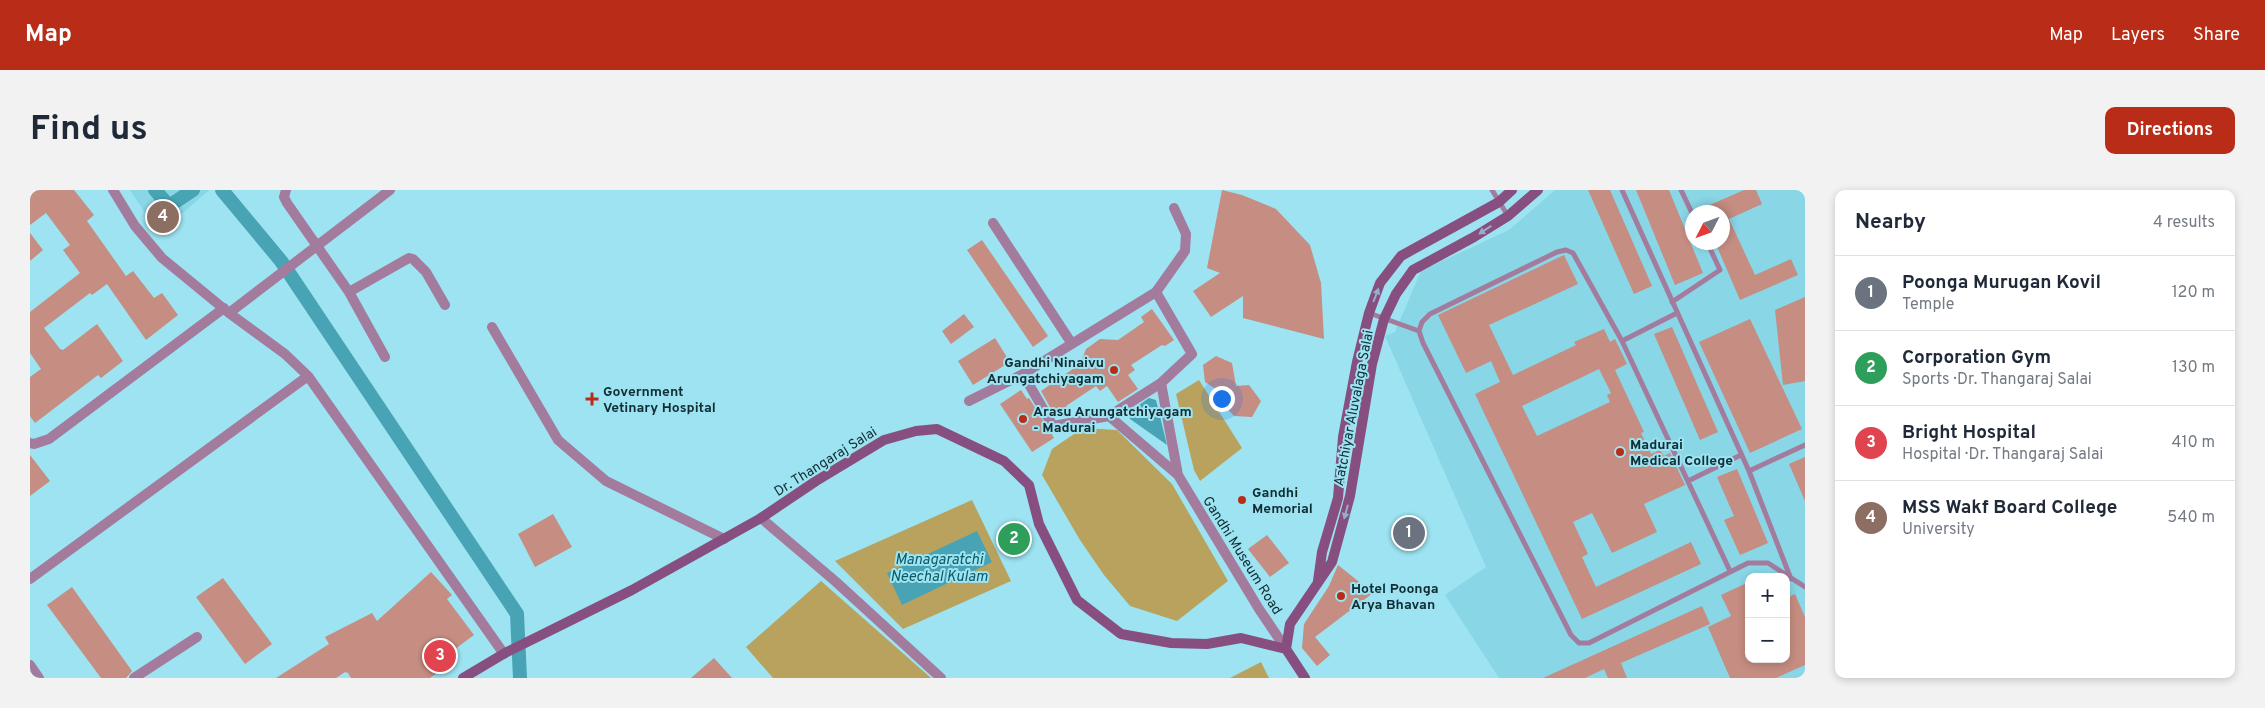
<!DOCTYPE html>
<meta charset="utf-8">
<style>
body{margin:0;font-family:Overpass,sans-serif;background:#f2f2f3;color:#1f2937}
.controls{position:absolute;right:15px;bottom:15px;display:grid;overflow:hidden;border-radius:10px;box-shadow:0 2px 8px #0003}
.controls button{width:45px;height:45px;display:grid;place-items:center;padding:0;border:0;border-bottom:1px solid #e0e1e3;background:#fff;color:#1f2937;font:25px sans-serif}
.compass{position:absolute;left:1655px;top:15px;width:45px;height:45px;border-radius:50%;background:#fff;box-shadow:0 2px 8px #0003;rotate:228deg}
.you{position:absolute;left:1191px;top:208px;width:18px;height:18px;margin:-12px;border:4px solid #fff;border-radius:50%;background:#1a73e8;box-shadow:0 0 0 8px #1a73e833}
.badge{display:grid;place-items:center;width:32px;height:32px;border-radius:50%;background:#b92d18;color:#fff;font-size:16px;font-weight:700}
.pin{position:absolute;translate:-50% -50%;border:2px solid #fff;box-shadow:0 1px 5px #0006}
.list{margin:0;padding:0;list-style:none}
h2{display:flex;justify-content:space-between;align-items:center;height:65px;margin:0;padding:0 20px;font-size:21px}
h2 small{font-size:16px;font-weight:400;color:#747a83}
.list li{display:grid;grid-template-columns:32px 1fr auto;gap:15px;align-items:center;box-sizing:border-box;height:75px;padding:0 20px;border-top:1px solid #e0e1e3}
.list b{display:block;font-size:19px;white-space:nowrap}
.list p{margin:0;font-size:16px;white-space:nowrap;color:#747a83}
.list em{font-size:16px;font-style:normal;color:#747a83}
.map{position:relative;flex:none;width:1775px;height:488px;overflow:hidden;border-radius:10px}
header{display:flex;align-items:center;gap:30px;box-sizing:border-box;height:70px;padding:0 25px;background:#b92d18;color:#fff}
header strong{font-size:24px}
nav{display:flex;gap:28px;margin-inline-start:auto;font-size:18px}
.intro{display:flex;align-items:center;justify-content:space-between;box-sizing:border-box;height:120px;padding:0 30px}
h1{margin:0;font-size:35px}
.button{padding:12px 22px;border-radius:10px;background:#b92d18;color:#fff;font-size:18px;font-weight:700}
main{display:flex;gap:30px;padding:0 30px}
aside{flex:1;background:#fff;border-radius:10px;box-shadow:0 2px 8px #0003}
.map>svg:first-child{display:block}
</style>
<header>
<strong>Map</strong>
<nav><a>Map</a><a>Layers</a><a>Share</a></nav>
</header>
<div class="intro"><h1>Find us</h1><a class="button">Directions</a></div>
<main>
<div class="map">
<svg width="1775" height="488" viewBox="0 0 1775 488">
<rect width="100%" height="100%" fill="#9de3f1"/>
<path fill="#88d6e6" fill-rule="evenodd" d="M100,0H179L129,44Z
M1525,0H1775V488H1469L1415,405L1456,377L1355,146L1365,142L1391,81L1479,40ZM1662,22H1692V52H1662ZM1719,387H1756V469H1719Z"/>
<path fill="#b8a25e" d="M1169,190L1212,258L1170,291L1164,280L1146,204Z
M1053,238L1087,240L1142,294L1198,391L1147,431L1100,416L1074,385L1050,350L1012,285L1022,259Z
M942,310L981,391L873,439L805,371Z
M791,391L901,488H743L716,457Z
M1231,472L1239,488H1200Z"/>
<path fill="#48a4b5" d="M1119,208L1126,210L1137,255L1100,229L1099,222Z
M947,341L962,372L872,415L857,383Z"/>
<g fill="none" stroke-linecap="round" stroke-linejoin="round">
<path stroke="#48a4b5" stroke-width="14" d="M125,0L139,16L163,0
M192,0L251,71L487,424L490,488"/>
</g>
<path fill="#c68d82" fill-rule="evenodd" d="M0,0H44L64,25L57,31L96,86L103,81L124,108L132,103L148,125L116,150L77,94L62,105L60,103L14,138L30,159L33,160L67,134L93,171L71,188L68,185L5,233L0,226V187L11,179L0,163V122L50,83L33,60L40,55L16,23L0,35Z
M1192,0L1212,5L1246,19L1280,55L1291,93L1294,149L1213,128V106L1181,127L1163,101L1190,83L1177,78Z
M1558,0H1580L1622,96L1604,104Z
M1606,0H1639L1673,83L1645,95Z
M1714,0H1726L1732,14L1699,29L1725,85L1761,69L1768,85L1710,110L1685,52H1692V22H1666V21Z
M0,43L13,60L0,71Z
M952,50L1018,146L1003,157L937,60Z
M1534,65L1548,94L1459,135L1483,185L1546,155L1544,152L1574,139L1580,152L1585,149L1597,174L1585,180L1614,242L1611,243L1621,264L1630,260L1634,266L1640,263L1655,295L1614,314L1627,342L1582,363L1562,323L1543,332L1558,364L1552,367L1566,397L1661,352L1671,374L1552,429L1445,204L1470,192L1461,171L1436,183L1408,125ZM1569,179L1581,203L1577,205L1580,212L1507,246L1492,216Z
M1775,107V191L1753,195L1745,120Z
M1122,119L1144,150L1135,156L1132,155L1101,175L1105,180L1098,185L1108,199L1088,212L1077,196L1070,201L1066,196L1036,216L1037,218L1025,226L1011,201L1050,174L1056,159L1070,149L1088,150L1114,132L1111,127Z
M934,124L944,137L921,154L912,141Z
M1720,129L1772,239L1720,263L1669,152Z
M1642,137L1688,242L1670,250L1624,144Z
M965,148L980,172L943,195L928,171Z
M1186,166L1202,173L1206,196L1219,195L1231,211L1222,227L1204,226L1191,212L1195,205L1175,192L1173,175Z
M991,200L997,209L999,208L1024,248L1002,262L970,214Z
M0,265L20,291L0,306Z
M1775,267V311L1759,274Z
M1707,279L1738,353L1710,365L1694,330L1704,326L1687,287Z
M523,324L542,357L505,377L488,344Z
M1237,345L1259,373L1240,387L1218,359Z
M1308,375L1343,403L1285,447L1300,465L1287,476L1272,458L1274,434L1299,396Z
M401,382L422,405L417,409L444,445L421,462L426,468L409,482L400,488H321L318,483L315,482L306,488H246L299,454L295,447L342,423L347,431Z
M193,388L242,454L215,474L166,407Z
M1719,392V469H1756V408L1765,404L1775,427V475L1746,488H1700L1678,437L1701,426L1691,405Z
M42,397L102,481L96,488H71L17,415Z
M1672,416L1680,434L1591,473L1597,488H1578L1574,479L1555,488H1513Z
M684,468L702,488H661Z"/>
<g fill="none" stroke-linecap="round" stroke-linejoin="round">
<path stroke="#a37b9d" stroke-width="5" d="M1462,0L1478,26
M1592,0L1719,281L1761,389
M1651,0L1662,23
M1642,112L1690,80L1677,52
M1339,123L1389,141L1393,153L1541,445L1549,453H1559L1718,373H1738L1775,397
M1389,141L1392,132L1400,124L1527,62L1536,60L1543,63L1592,151L1700,381
M1592,151L1647,123
M1719,281L1775,255
M1658,291L1711,265"/>
<path stroke="#a37b9d" stroke-width="10" d="M83,0L105,36L132,68L199,123L255,164L278,186L474,464
M256,0L254,7L257,13L319,102L379,68L383,69L396,82L415,115
M963,33L1042,154
M319,102L355,167
M1126,102L1155,61L1156,44L1144,18
M199,123L360,0
M462,137L528,250L576,291L694,349
M939,211L993,184
M1079,226L1131,193L1162,164L1126,102L993,184L1023,236L1079,226L1148,285L1131,193
M0,253L4,254L19,249L194,118
M1148,285L1229,419L1256,459
M731,328L805,391L911,488
M0,389L278,186
M0,475L9,488
M104,488L167,447"/>
<path stroke="#874f80" stroke-width="10" d="M1288,391L1292,362L1308,308L1313,247L1327,172L1339,123L1350,93L1371,66L1469,12L1482,0
M1256,459L1260,434L1302,372L1320,306L1342,174L1354,129L1366,104L1383,80L1444,47L1478,26L1508,0
M1256,459L1275,488
M433,488L475,463L602,400L731,328L786,291L854,250L886,241L907,239L974,271L999,295L1009,334L1047,410L1091,444L1141,453L1177,454L1211,448L1256,459"/>
</g>
<defs><path id="oneway-solid" d="M-6-.8H1V-3.2L6.5 0L1 3.2V.8H-6Z" transform="scale(1.25)"/></defs>
<g fill="#95afc9">
<use href="#oneway-solid" transform="translate(1455 40) rotate(147)"/>
<use href="#oneway-solid" transform="translate(1346 105) rotate(-69)"/>
<use href="#oneway-solid" transform="translate(1316 322) rotate(105)"/>
</g>
<g fill="#b92d18" stroke="#9de3f1" stroke-width="2">
<circle cx="1084" cy="180" r="5"/>
<path d="M559.5 201.5h5v5h5v5h-5v5h-5v-5h-5v-5h5z"/>
<circle cx="993" cy="229" r="5"/>
<circle cx="1590" cy="262" r="5"/>
<circle cx="1212" cy="310" r="5"/>
<circle cx="1311" cy="406" r="5"/>
</g>
<g text-anchor="middle" stroke-width="4" stroke-linejoin="round" paint-order="stroke">
<g font-size="14" font-weight="bold" fill="#102d33" stroke="#9de3f1" text-anchor="start">
<text x="1074" y="177" text-anchor="end">Gandhi Ninaivu<tspan x="1074" dy="16">Arungatchiyagam</tspan></text>
<text x="573" y="206">Government<tspan x="573" dy="16">Vetinary Hospital</tspan></text>
<text x="1003" y="226">Arasu Arungatchiyagam<tspan x="1003" dy="16">- Madurai</tspan></text>
<text x="1600" y="259">Madurai<tspan x="1600" dy="16">Medical College</tspan></text>
<text x="1222" y="307">Gandhi<tspan x="1222" dy="16">Memorial</tspan></text>
<text x="1321" y="403">Hotel Poonga<tspan x="1321" dy="16">Arya Bhavan</tspan></text>
</g>
<g font-size="14" fill="#102d33" stroke="#9de3f1">
<text transform="translate(1323 218) rotate(-79)" y="5">Aatchiyar Aluvalaga Salai</text>
<text transform="translate(795 271) rotate(-32)" y="5">Dr. Thangaraj Salai</text>
<text transform="translate(1213 365) rotate(58)" y="5">Gandhi Museum Road</text>
</g>
<g font-size="15" font-style="italic" fill="#095a66" stroke="#9de3f1">
<text x="909" y="374">Managaratchi<tspan x="909" dy="17">Neechal Kulam</tspan></text>
</g>
</g>
</svg>
<div class="controls">
<button>+</button>
<button>−</button>
</div>
<svg class="compass" viewBox="-18 -18 36 36"><path d="M0-13l5 13h-10z" fill="#e53935"/><path d="M0 13l5-13h-10z" fill="#747a83"/></svg>
<div class="you"></div>
<div class="pin badge" style="left:1379px;top:343px;background:#6b7280">1</div>
<div class="pin badge" style="left:984px;top:349px;background:#2e9e5b">2</div>
<div class="pin badge" style="left:410px;top:466px;background:#e0444e">3</div>
<div class="pin badge" style="left:133px;top:27px;background:#8d6e63">4</div>
</div>
<aside>
<h2>Nearby<small>4 results</small></h2>
<ul class="list">
<li><span class="badge" style="background:#6b7280">1</span><div><b>Poonga Murugan Kovil</b><p>Temple</p></div><em>120 m</em></li>
<li><span class="badge" style="background:#2e9e5b">2</span><div><b>Corporation Gym</b><p>Sports · Dr. Thangaraj Salai</p></div><em>130 m</em></li>
<li><span class="badge" style="background:#e0444e">3</span><div><b>Bright Hospital</b><p>Hospital · Dr. Thangaraj Salai</p></div><em>410 m</em></li>
<li><span class="badge" style="background:#8d6e63">4</span><div><b>MSS Wakf Board College</b><p>University</p></div><em>540 m</em></li>
</ul>
</aside>
</main>
